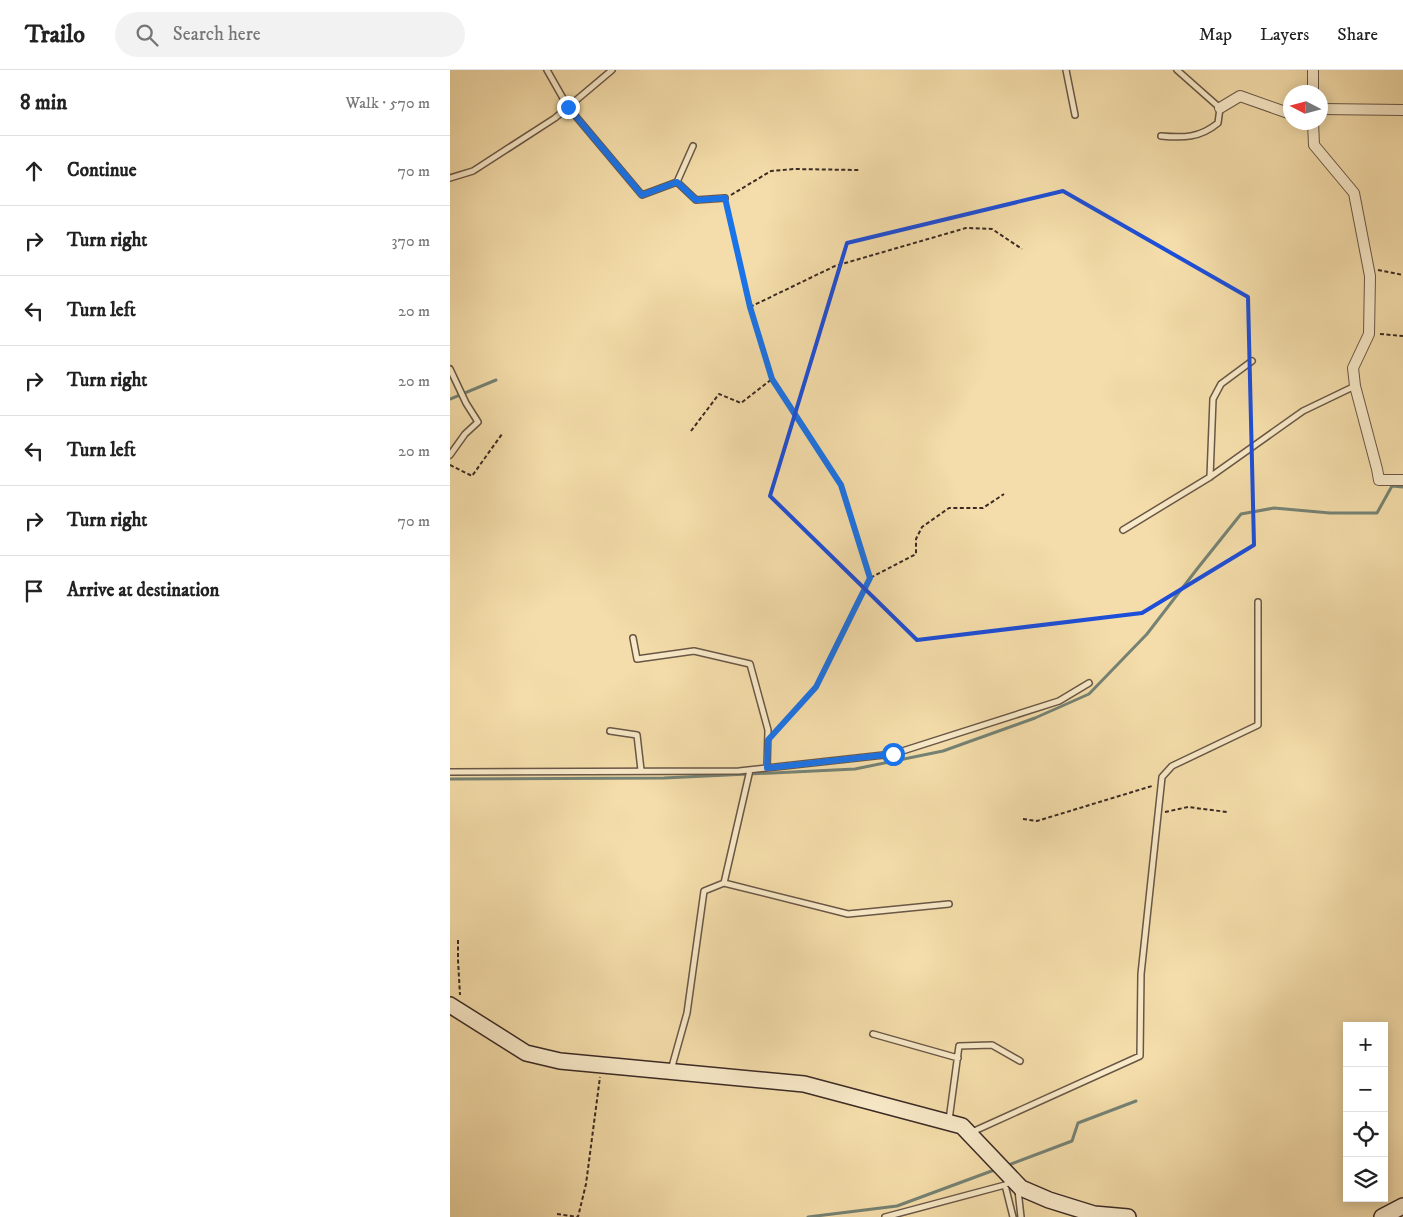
<!DOCTYPE html>
<meta charset="utf-8">
<style>
body{margin:0;font-family:"IM FELL DW Pica",serif;background:#f2f2f2;color:#222}
.controls{position:absolute;right:15px;bottom:15px;display:grid;overflow:hidden;border-radius:0px;box-shadow:0 2px 12px #0003}
.controls button{width:45px;height:45px;display:grid;place-items:center;padding:0;border:0;border-bottom:1px solid #e0e0e0;background:#fff;color:#222;font:25px sans-serif}
.compass{position:absolute;left:833px;top:15px;width:45px;height:45px;border-radius:50%;background:#fff;box-shadow:0 2px 12px #0003;rotate:276deg}
.stop{position:absolute;width:15px;height:15px;margin:-11px;border:4px solid #1a73e8;border-radius:50%;background:#fff}
.stop.end{background:#1a73e8;border-color:#fff;box-shadow:0 1px 5px #0008}
.list{margin:0;padding:0;list-style:none}
h2{display:flex;justify-content:space-between;align-items:center;height:65px;margin:0;padding:0 20px;font-size:21px}
h2 small{font-size:16px;font-weight:400;color:#767676}
.list li{display:grid;grid-template-columns:32px 1fr auto;gap:15px;align-items:center;box-sizing:border-box;height:70px;padding:0 20px;border-top:1px solid #e0e0e0}
.list b{display:block;font-size:19px;white-space:nowrap}
.list em{font-size:16px;font-style:normal;color:#767676}
.icon{flex:none;width:28px;height:28px;fill:none;stroke:currentColor;stroke-width:2;stroke-linecap:round;stroke-linejoin:round}
.map{position:relative;flex:none;width:953px;height:1147px;overflow:hidden}
header{display:flex;align-items:center;gap:30px;box-sizing:border-box;height:70px;padding:0 25px;background:#fff;border-bottom:1px solid #e0e0e0}
header strong{font-size:24px}
nav{display:flex;gap:28px;margin-inline-start:auto;font-size:18px}
.search{width:350px;height:45px;background:#f2f2f2;display:flex;align-items:center;gap:12px;box-sizing:border-box;padding:0 18px;border-radius:28px;color:#767676;font-size:19px}
main{display:flex}
aside{flex:1;background:#fff}
.map>svg:first-child{display:block}
</style>
<header>
<strong>Trailo</strong>
<div class="search"><svg class="icon" aria-label="search" viewBox="0 0 24 24"><circle cx="10" cy="10" r="6"/><path d="M15 15l6 6"/></svg>Search here</div>
<nav><a>Map</a><a>Layers</a><a>Share</a></nav>
</header>
<main>
<aside>
<h2>8 min<small>Walk · 570 m</small></h2>
<ul class="list">
<li><svg class="icon" aria-label="ahead" viewBox="0 0 24 24"><path d="M12 20V5M6 11l6-6 6 6"/></svg><div><b>Continue</b></div><em>70 m</em></li>
<li><svg class="icon" aria-label="right" viewBox="0 0 24 24"><path d="M7 20v-9h11M14 6l5 5-5 5"/></svg><div><b>Turn right</b></div><em>370 m</em></li>
<li><svg class="icon" aria-label="left" viewBox="0 0 24 24"><path d="M17 20v-9H6M10 6l-5 5 5 5"/></svg><div><b>Turn left</b></div><em>20 m</em></li>
<li><svg class="icon" aria-label="right" viewBox="0 0 24 24"><path d="M7 20v-9h11M14 6l5 5-5 5"/></svg><div><b>Turn right</b></div><em>20 m</em></li>
<li><svg class="icon" aria-label="left" viewBox="0 0 24 24"><path d="M17 20v-9H6M10 6l-5 5 5 5"/></svg><div><b>Turn left</b></div><em>20 m</em></li>
<li><svg class="icon" aria-label="right" viewBox="0 0 24 24"><path d="M7 20v-9h11M14 6l5 5-5 5"/></svg><div><b>Turn right</b></div><em>70 m</em></li>
<li><svg class="icon" aria-label="arrive" viewBox="0 0 24 24"><path d="M6 21V4h12l-3 4 3 4H6"/></svg><div><b>Arrive at destination</b></div></li>
</ul>
</aside>
<div class="map">
<svg width="953" height="1147" viewBox="0 0 953 1147">
<rect width="100%" height="100%" fill="#f4ddaa"/>
<filter id="stains"><feTurbulence type="fractalNoise" baseFrequency=".004" numOctaves="4"/><feColorMatrix values="0 0 0 0 .2 0 0 0 0 .09 0 0 0 0 .02 0 0 0 .5 -.17"/></filter>
<radialGradient id="worn" r=".72"><stop offset=".6" stop-color="#630" stop-opacity="0"/><stop offset="1" stop-color="#630" stop-opacity=".3"/></radialGradient>
<g fill="none" stroke-linecap="round" stroke-linejoin="round">
<path stroke="#758274" stroke-width="3" d="M0,329L46,310
M0,709L214,708L405,699L493,681L585,648L639,624L697,564L747,499L791,444L824,438L880,443H927L942,416L953,417
M556,1096L622,1071L628,1053L686,1031
M358,1147L447,1136L547,1099"/>
<g stroke="#695746" stroke-width="8">
<path id="lane" d="M97,0L118,37L192,125L227,112L246,130L275,128
M616,0L625,45
M711,66C733,68 750,68 768,53L770,38L727,0
M0,108L23,101L105,48L162,0
M227,112L243,76
M0,299L16,333L28,352L15,364L0,385
M760,407L763,329L771,314L802,291
M673,460L760,407L853,341L905,316
M183,568L187,589L244,581L300,594L318,660L317,698
M160,661L187,665L191,700
M0,702L289,701L443,684L609,631L639,613
M274,813L398,844L499,834
M423,964L508,988
M221,1000L237,943L254,821L274,813L300,700
M499,1050L509,976L542,975L570,991
M522,1062L690,986L691,904L712,707L722,696L808,655V532
M555,1115L563,1147
M568,1120L571,1147
M435,1147L555,1115L561,1111"/>
</g>
<g stroke="#695746" stroke-width="12">
<path id="street" d="M863,22V0
M770,38L790,26L841,44
M871,39L953,40
M863,52L864,75L904,123L920,206L919,264L903,298L905,316L927,399L929,410H953"/>
</g>
<g stroke="#3b2a25" stroke-width="18">
<path id="secondary" d="M0,935L76,983L110,991L354,1014L512,1056L571,1118L599,1130L644,1144L678,1147
M932,1147L953,1136"/>
</g>
<path stroke="#3b2a25" stroke-width="2" stroke-dasharray="4 2.5" stroke-linecap="butt" d="M281,125L321,101L344,99L409,100
M277,136L300,237L322,309L391,415L420,508
M928,200L953,205
M300,237L385,196L516,158L542,159L572,179
M930,264L953,266
M241,361L269,324L291,333L322,309
M0,395L22,406L52,364
M326,661L367,617L420,508L466,484V469L472,457L499,438H533L554,424
M715,742L738,737L777,742
M573,749L587,751L702,716
M8,870V890L10,925
M107,1144L128,1147L136,1114L150,1007"/>
<use href="#lane" stroke="#f8e9c8" stroke-width="5"/>
<use href="#street" stroke="#f8e9c8" stroke-width="10"/>
<use href="#secondary" stroke="#f8e9c8" stroke-width="15"/>
</g>
<g fill="none" stroke-linecap="round" stroke-linejoin="round">
<path stroke="#1a73e8" stroke-width="6" d="M118,37L192,125L227,112L246,130L275,128L300,237L322,309L391,415L420,508L366,617L318,670L317,698L443,684"/>
</g>
<path fill="none" stroke="#1d4ed8" stroke-width="4" stroke-linejoin="round" d="M613,121L798,227L804,475L692,543L467,570L320,426L397,173Z"/>
<rect width="100%" height="100%" filter="url(#stains)"/>
<rect width="100%" height="100%" fill="url(#worn)"/>
</svg>
<div class="controls">
<button>+</button>
<button>−</button>
<button><svg class="icon" aria-label="locate" viewBox="0 0 24 24"><circle cx="12" cy="12" r="6"/><path d="M12 2v4M12 18v4M2 12h4M18 12h4"/></svg></button>
<button><svg class="icon" aria-label="layers" viewBox="0 0 24 24"><path d="M12 4l9 5-9 5-9-5zM3 14l9 5 9-5"/></svg></button>
</div>
<svg class="compass" viewBox="-18 -18 36 36"><path d="M0-13l5 13h-10z" fill="#e53935"/><path d="M0 13l5-13h-10z" fill="#767676"/></svg>
<div class="stop" style="left:443px;top:684px"></div>
<div class="stop end" style="left:118px;top:37px"></div>
</div>
</main>
